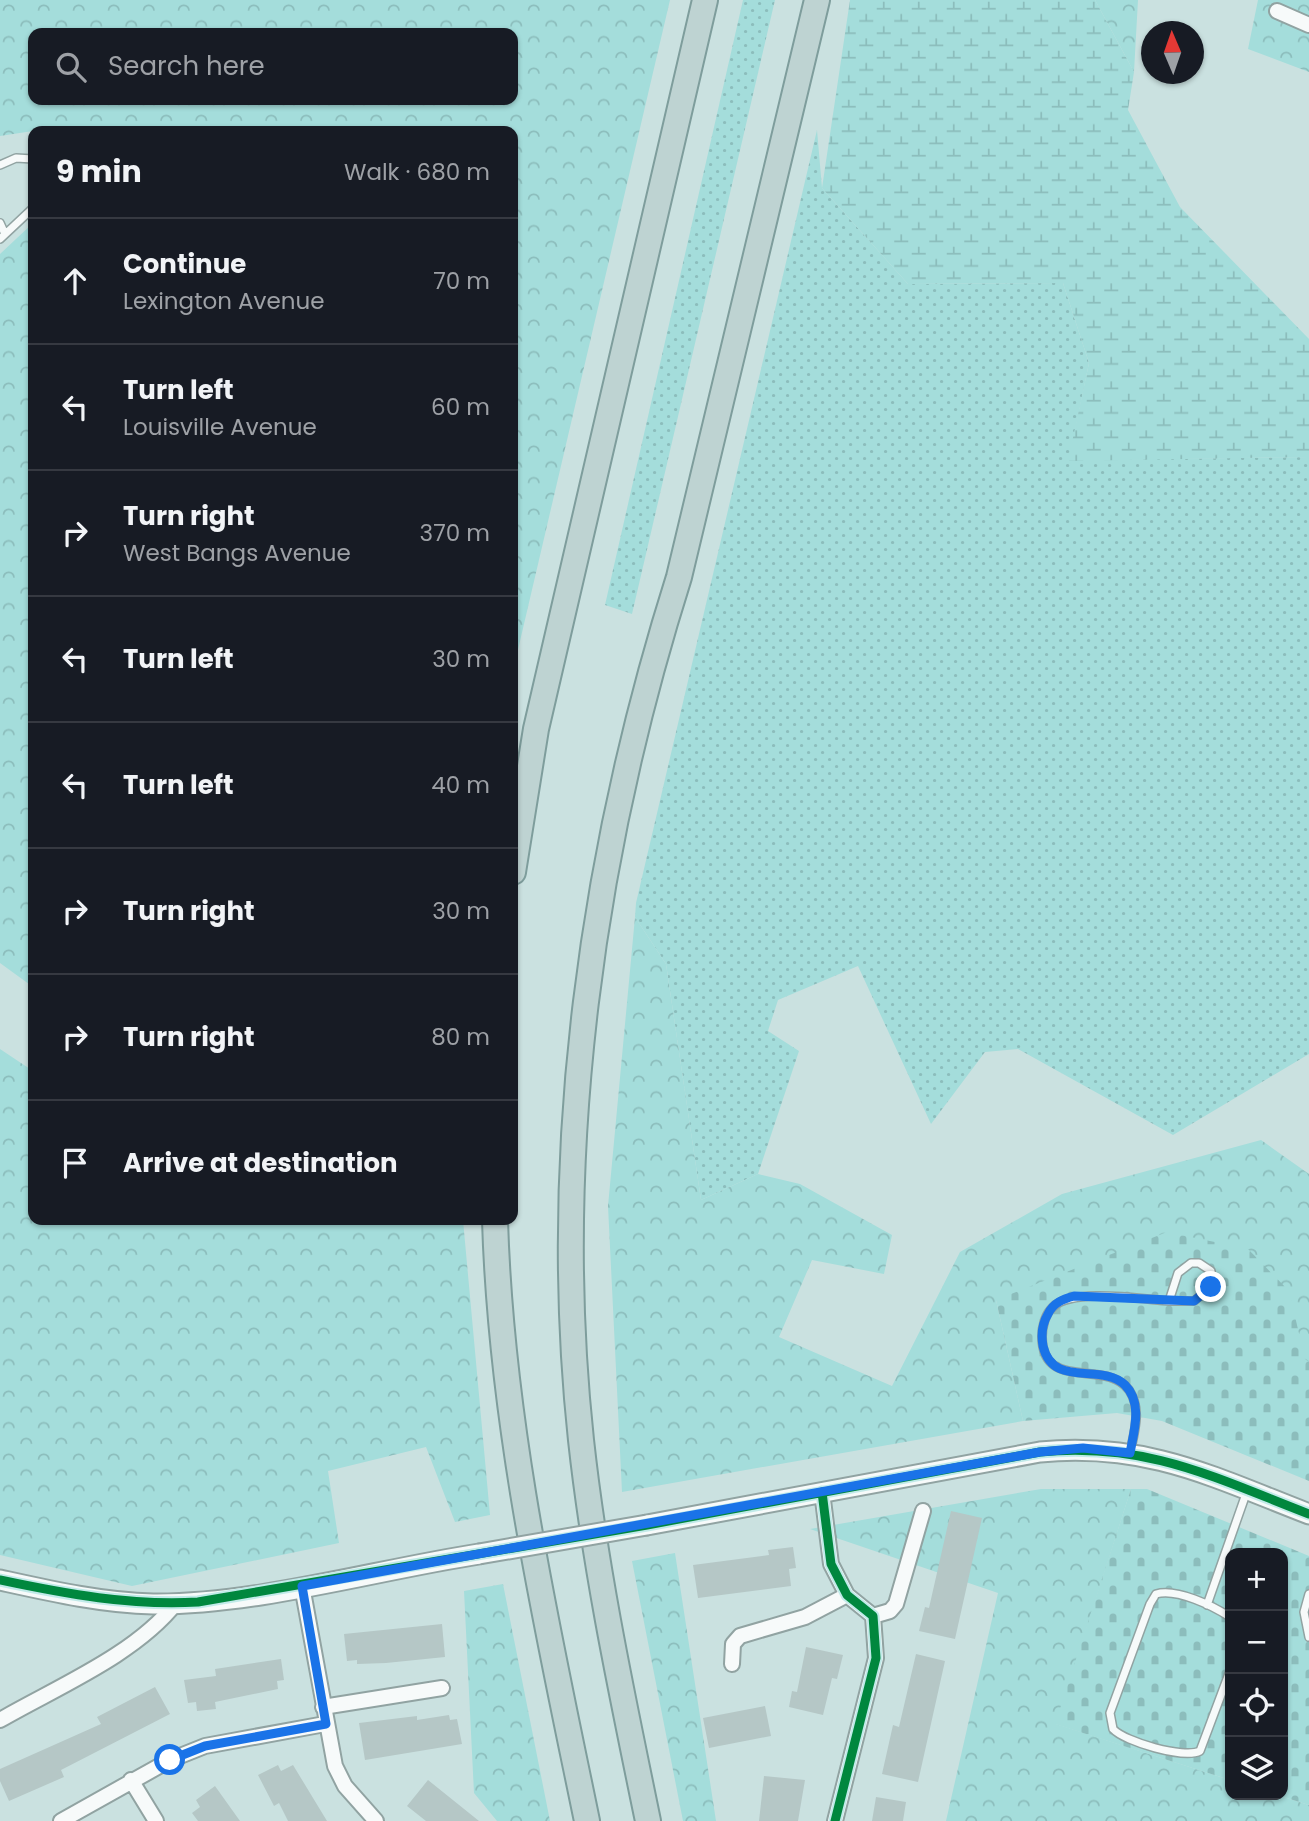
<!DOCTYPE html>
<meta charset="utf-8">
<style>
body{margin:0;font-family:Poppins,sans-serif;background:#242831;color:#f1f3f6}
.controls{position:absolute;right:21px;bottom:21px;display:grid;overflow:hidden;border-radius:14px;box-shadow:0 2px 5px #0004}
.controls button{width:63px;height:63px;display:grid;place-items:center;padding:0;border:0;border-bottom:2px solid #363941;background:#171b24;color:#f1f3f6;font:35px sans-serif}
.compass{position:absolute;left:1141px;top:21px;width:63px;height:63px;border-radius:50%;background:#171b24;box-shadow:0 2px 5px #0004;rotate:358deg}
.stop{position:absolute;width:21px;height:21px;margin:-16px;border:5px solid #1a73e8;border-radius:50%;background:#fff}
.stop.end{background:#1a73e8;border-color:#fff;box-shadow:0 2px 7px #0008}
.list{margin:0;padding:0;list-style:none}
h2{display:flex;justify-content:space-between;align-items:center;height:91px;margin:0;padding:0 28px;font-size:30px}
h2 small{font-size:23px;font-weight:400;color:#9ea1a6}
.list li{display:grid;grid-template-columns:46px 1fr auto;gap:21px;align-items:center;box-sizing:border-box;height:126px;padding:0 28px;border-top:2px solid #363941}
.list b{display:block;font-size:26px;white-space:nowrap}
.list p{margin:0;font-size:23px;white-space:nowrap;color:#9ea1a6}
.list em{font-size:23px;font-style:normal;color:#9ea1a6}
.icon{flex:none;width:38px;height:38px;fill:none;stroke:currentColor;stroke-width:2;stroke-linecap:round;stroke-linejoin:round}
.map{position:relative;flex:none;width:1309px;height:1821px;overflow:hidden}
.search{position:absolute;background:#171b24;box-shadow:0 2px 5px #0004;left:28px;top:28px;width:490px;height:77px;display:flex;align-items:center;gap:18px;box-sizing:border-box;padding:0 24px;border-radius:14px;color:#9ea1a6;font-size:26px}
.panel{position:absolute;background:#171b24;box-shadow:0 2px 5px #0004;left:28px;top:126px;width:490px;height:1099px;border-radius:14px}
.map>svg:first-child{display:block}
</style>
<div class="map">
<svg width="1309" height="1821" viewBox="0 0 1309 1821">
<defs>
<pattern id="grass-dots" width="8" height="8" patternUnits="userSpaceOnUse" patternTransform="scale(1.75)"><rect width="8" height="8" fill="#a4dddb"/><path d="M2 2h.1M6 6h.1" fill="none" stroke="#8cbdbc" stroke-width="1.8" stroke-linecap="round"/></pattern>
<pattern id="forest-crowns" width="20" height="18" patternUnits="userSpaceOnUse" patternTransform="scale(1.75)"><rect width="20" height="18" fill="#a4dddb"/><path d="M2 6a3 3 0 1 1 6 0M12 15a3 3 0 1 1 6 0" fill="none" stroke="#8cbdbc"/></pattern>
<pattern id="wetland-marsh" width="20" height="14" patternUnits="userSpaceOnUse" patternTransform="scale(1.75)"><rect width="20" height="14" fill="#a4dddb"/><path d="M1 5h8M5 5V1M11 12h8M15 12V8" fill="none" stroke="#8cbdbc"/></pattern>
<pattern id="cemetery-stones" width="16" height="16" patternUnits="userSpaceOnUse" patternTransform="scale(1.75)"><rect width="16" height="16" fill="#a4dddb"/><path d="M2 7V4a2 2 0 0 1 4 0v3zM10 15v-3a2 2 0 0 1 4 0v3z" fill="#8cbdbc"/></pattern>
</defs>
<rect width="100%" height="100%" fill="#cae1e0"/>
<path fill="url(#grass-dots)" d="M743,0H775L632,614L605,605Z
M817,130L822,188L908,284L1063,283L1089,363L1069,460L1309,457V1054L1173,1135L1018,1049L985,1052L931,1124L858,966L778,1000L768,1031L799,1051L758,1174L701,1200L666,964L635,917L636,903Z"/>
<path fill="url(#forest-crowns)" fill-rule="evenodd" d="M0,0H670L513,671V131H33L0,136ZM33,33H513V100H33Z
M1095,0H1138L1134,72Z
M1258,0H1309V72L1248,49Z
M33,223V987L0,963V254Z
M635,917L666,964L701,1200L758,1174L800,1184L892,1235L884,1274L812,1260L779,1337L892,1386L960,1252L1062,1194L1261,1140L1309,1174V1362L996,1300L1023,1421L622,1492L608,1206Z
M0,1049L33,1071V1220H463L490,1515L455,1522L426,1447L328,1471L339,1543L132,1586L0,1555Z
M1041,1489H1131L1056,1724L1230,1780V1795H1277L1309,1805V1821H946L998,1593L810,1529Z
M675,1553L716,1821H683L632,1561Z
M503,1584L550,1821H497L474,1793L464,1591Z"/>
<path fill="url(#wetland-marsh)" d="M850,0H1095L1134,72L1128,110L1180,207L1309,339V457L1068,461L1089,363L1063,283L908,284L822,188Z"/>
<path fill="url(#cemetery-stones)" d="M1167,1232L1248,1249L1289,1291L1305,1359L1309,1362V1481L1162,1421L1117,1413L1023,1421L996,1300Z
M1131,1489H1147L1309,1556V1805L1277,1795H1283V1553H1230V1780L1055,1724Z"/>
<path fill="#b5c7c6" d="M951,1511L982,1518L955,1639L919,1631L925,1607L929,1608Z
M793,1547L796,1568L789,1569L791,1586L698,1598L693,1565L769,1555L768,1550Z
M442,1624L445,1657L386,1663L357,1664V1660L347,1661L344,1634Z
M806,1647L843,1655L837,1679L832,1678L823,1715L789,1707L792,1691L797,1692Z
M916,1654L945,1661L918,1782L882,1774L893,1725L899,1727Z
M281,1659L284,1680L277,1681L278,1689L215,1702L216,1709L197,1711L196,1702L188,1703L184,1680L216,1676L215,1669Z
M155,1687L170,1714L61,1770L64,1777L9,1801L0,1781V1769L101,1724L97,1717Z
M765,1706L771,1736L709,1748L703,1718Z
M449,1715L450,1720L457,1719L462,1744L365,1760L359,1723L417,1716V1720Z
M278,1765L281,1771L293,1765L327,1821H288L279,1803L274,1806L258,1775Z
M764,1776L805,1780L798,1821H759Z
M428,1780L479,1821H426L407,1806Z
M215,1786L240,1821H198L192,1813L200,1807L196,1800Z
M876,1797L906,1802L903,1821H872Z"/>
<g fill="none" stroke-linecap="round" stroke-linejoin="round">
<g stroke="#91a3a2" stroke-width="10">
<path id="lane" d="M0,165L16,158L33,159
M0,223L5,234
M0,239L33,208
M1191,1263H1199L1211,1271V1287L1194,1301H1169L1178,1273Z
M1130,1453C1134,1433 1142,1409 1129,1390C1106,1358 1043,1393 1042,1337C1042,1327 1045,1314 1053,1307C1072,1288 1141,1299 1169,1301
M1309,1594L1304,1612L1309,1637
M1207,1605L1247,1491
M1230,1617C1213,1606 1177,1588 1156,1594L1150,1604L1110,1713L1113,1729C1125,1742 1184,1759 1200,1751L1230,1671"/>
</g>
<g stroke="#91a3a2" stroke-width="18">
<path id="street" d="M1277,11L1309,25
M822,1492L831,1564L847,1595L873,1616L876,1658L835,1821
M302,1586L335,1766L345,1786L376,1821
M873,1616L890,1611L896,1604L923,1511
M732,1664L733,1644L740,1636L805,1617L847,1595
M323,1707L442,1688
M0,1720C57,1687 135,1655 176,1603
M131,1780L156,1821
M61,1821L170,1760L205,1746L325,1724"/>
</g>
<g stroke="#91a3a2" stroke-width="23">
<path id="secondary" d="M647,1525L1040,1452C1147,1442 1213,1477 1309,1514
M0,1580C50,1591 102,1603 153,1604C255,1605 376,1570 479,1554"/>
</g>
<g stroke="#7e9d9c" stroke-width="28">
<path id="highway" d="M513,872L536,729L705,0
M495,1220C501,1423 546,1622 587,1821
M648,1821C622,1695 595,1568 581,1440C550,1152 592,852 679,577L817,0"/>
</g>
<use href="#lane" stroke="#f7fafa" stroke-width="7"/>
<use href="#street" stroke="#f7fafa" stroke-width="14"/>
<use href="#secondary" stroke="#f7fafa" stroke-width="19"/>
<use href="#highway" stroke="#bed3d2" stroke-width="24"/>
<g stroke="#91a3a2" stroke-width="23" stroke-linecap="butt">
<path id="secondary-bridge" d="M479,1554L647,1525"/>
</g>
<use href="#secondary-bridge" stroke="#f7fafa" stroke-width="19"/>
<g stroke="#c1eae9" stroke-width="13">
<path id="cycleway" d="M822,1492L831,1564L847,1595L873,1616L876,1658L835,1821
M0,1580C66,1594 131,1606 198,1602L647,1525L1040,1452C1147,1442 1213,1477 1309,1514"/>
</g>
<use href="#cycleway" stroke="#00873e" stroke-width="9"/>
</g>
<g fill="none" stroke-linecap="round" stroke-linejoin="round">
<path stroke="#1a73e8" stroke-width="9" d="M170,1760L205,1746L326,1724L302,1586L1040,1452L1083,1448L1130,1453C1134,1431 1143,1403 1125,1385C1101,1362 1053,1389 1043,1346C1041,1335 1042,1324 1048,1314C1053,1303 1063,1299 1074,1296L1194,1301L1211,1287"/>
</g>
</svg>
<div class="controls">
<button>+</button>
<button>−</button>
<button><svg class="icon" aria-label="locate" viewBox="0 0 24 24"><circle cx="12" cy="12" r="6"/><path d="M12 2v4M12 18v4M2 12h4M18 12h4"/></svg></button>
<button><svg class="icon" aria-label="layers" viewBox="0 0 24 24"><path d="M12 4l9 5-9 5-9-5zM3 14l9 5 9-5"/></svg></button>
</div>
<svg class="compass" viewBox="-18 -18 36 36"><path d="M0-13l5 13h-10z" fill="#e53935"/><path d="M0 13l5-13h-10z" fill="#9ea1a6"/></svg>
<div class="stop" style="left:170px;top:1760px"></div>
<div class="stop end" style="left:1211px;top:1287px"></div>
<div class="search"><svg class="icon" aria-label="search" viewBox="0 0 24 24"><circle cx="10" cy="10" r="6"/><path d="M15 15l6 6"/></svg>Search here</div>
<section class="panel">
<h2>9 min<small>Walk · 680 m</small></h2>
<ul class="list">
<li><svg class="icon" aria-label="ahead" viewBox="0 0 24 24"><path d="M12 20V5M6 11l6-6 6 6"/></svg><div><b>Continue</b><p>Lexington Avenue</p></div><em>70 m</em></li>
<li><svg class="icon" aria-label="left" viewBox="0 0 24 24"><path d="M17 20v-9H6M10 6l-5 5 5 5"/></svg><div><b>Turn left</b><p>Louisville Avenue</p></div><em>60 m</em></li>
<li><svg class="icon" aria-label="right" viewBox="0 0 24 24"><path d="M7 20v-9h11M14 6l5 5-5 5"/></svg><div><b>Turn right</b><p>West Bangs Avenue</p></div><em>370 m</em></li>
<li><svg class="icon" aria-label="left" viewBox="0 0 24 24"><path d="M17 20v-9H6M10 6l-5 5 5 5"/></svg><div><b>Turn left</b></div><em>30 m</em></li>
<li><svg class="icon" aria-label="left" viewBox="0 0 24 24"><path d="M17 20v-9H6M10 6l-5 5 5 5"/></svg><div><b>Turn left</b></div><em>40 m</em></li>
<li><svg class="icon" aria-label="right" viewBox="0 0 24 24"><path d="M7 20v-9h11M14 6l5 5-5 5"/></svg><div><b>Turn right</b></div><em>30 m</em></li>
<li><svg class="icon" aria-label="right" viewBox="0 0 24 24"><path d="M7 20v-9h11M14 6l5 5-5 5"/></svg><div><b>Turn right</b></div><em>80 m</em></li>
<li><svg class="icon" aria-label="arrive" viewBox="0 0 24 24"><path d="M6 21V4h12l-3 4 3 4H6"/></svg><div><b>Arrive at destination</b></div></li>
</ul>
</section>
</div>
